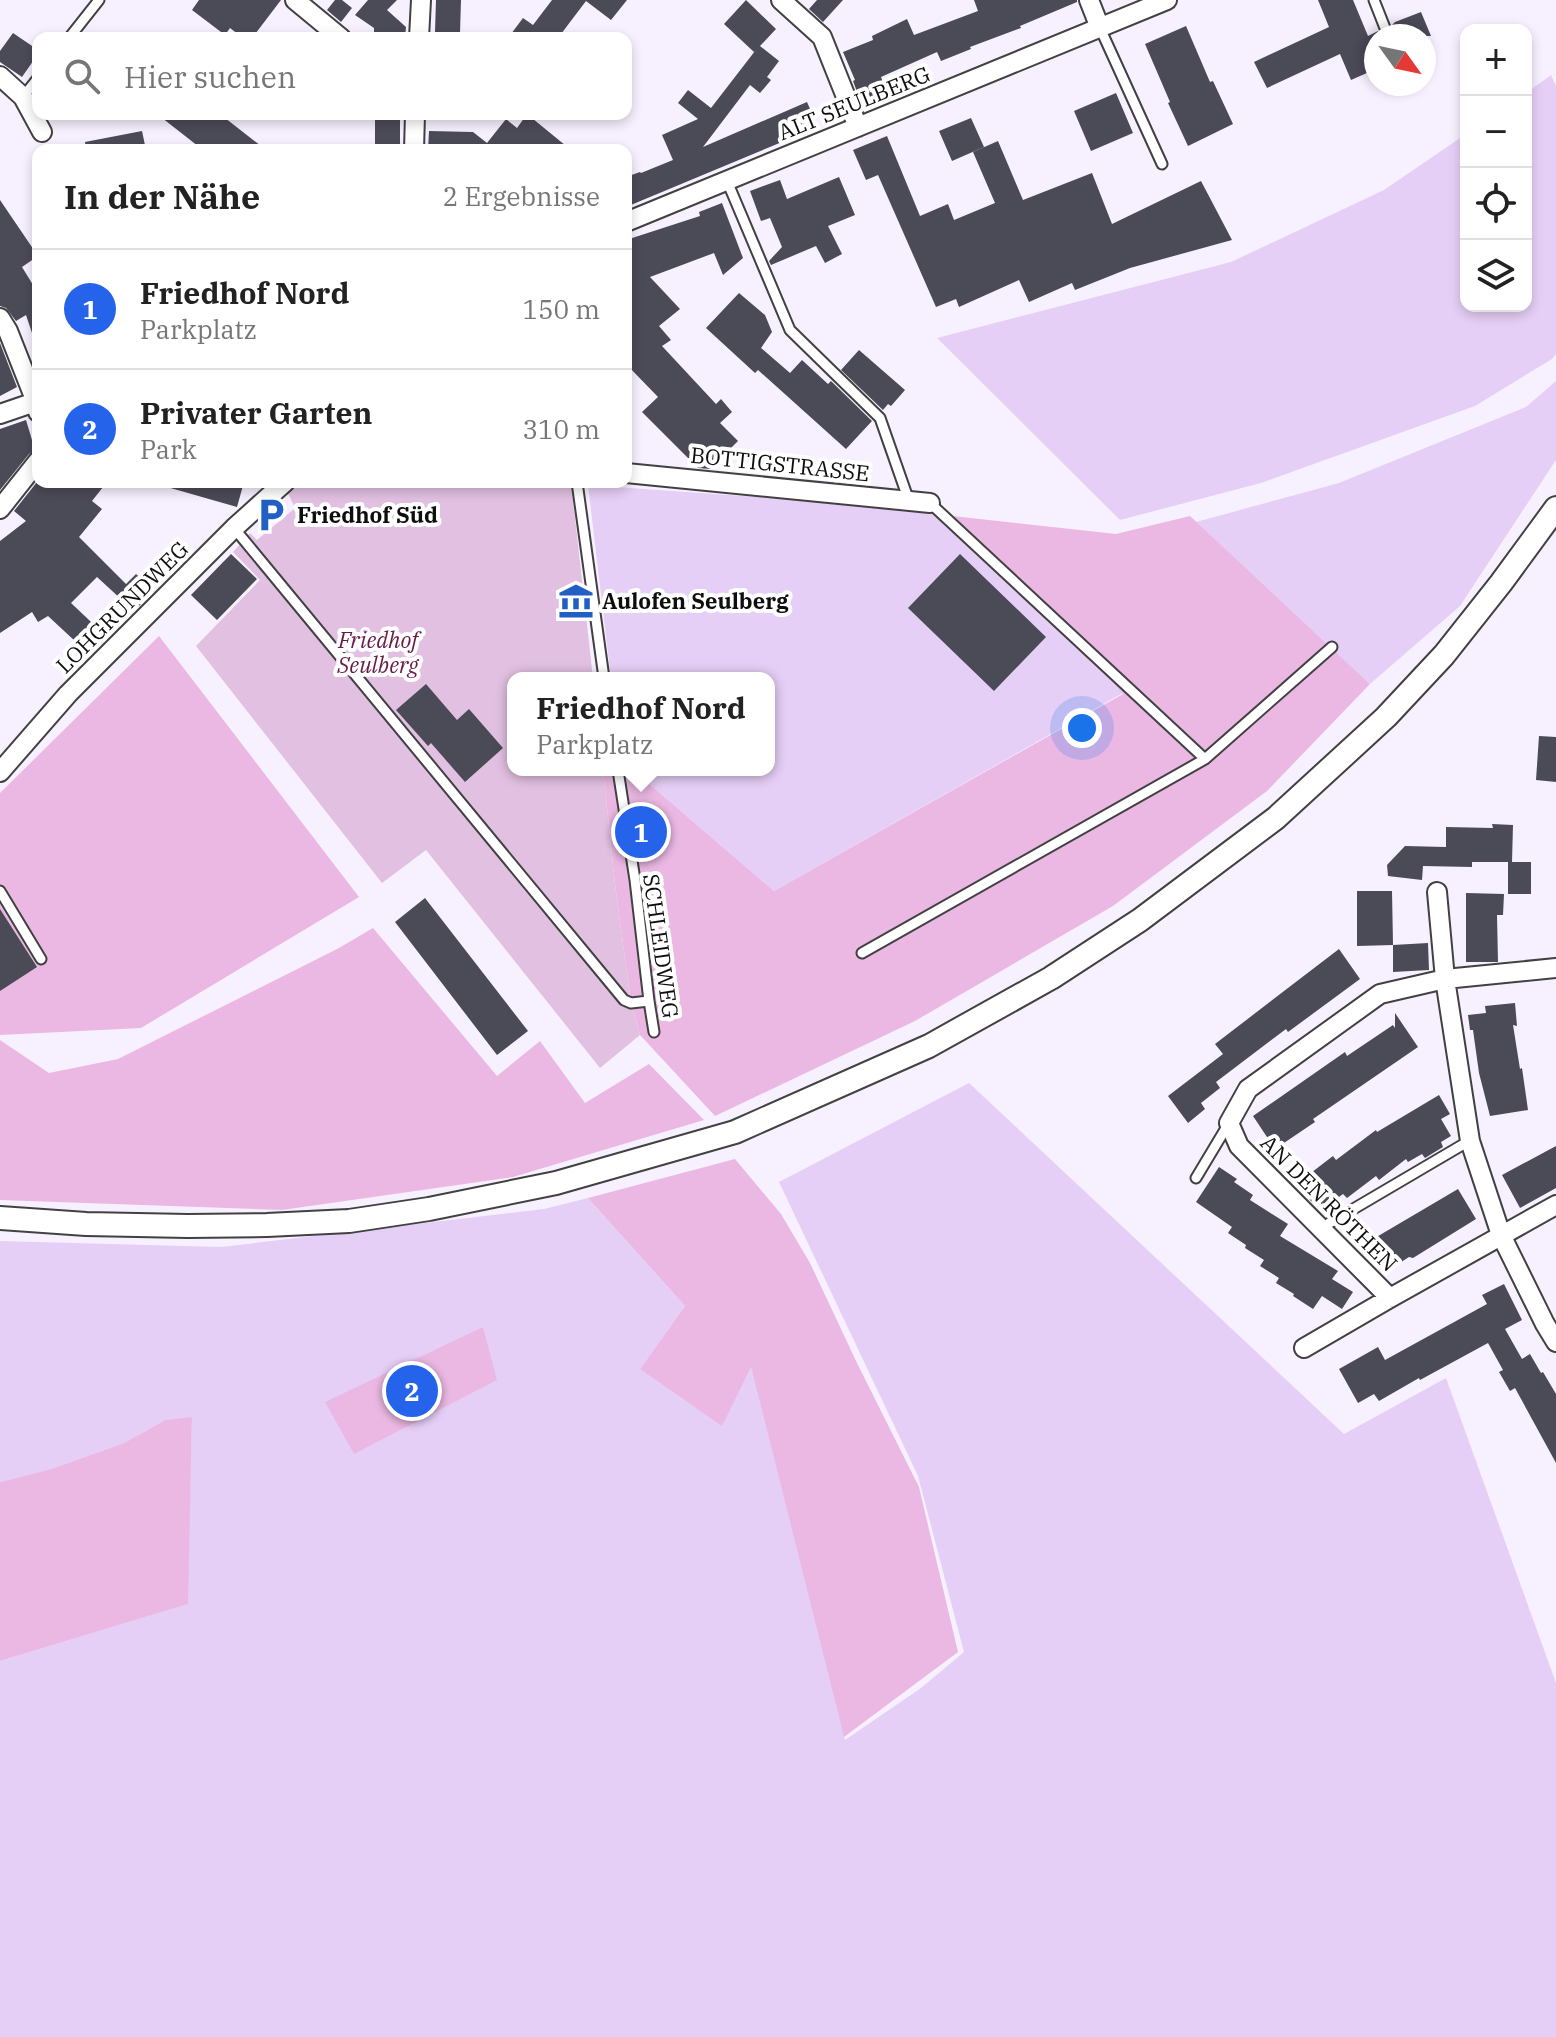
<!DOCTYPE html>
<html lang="de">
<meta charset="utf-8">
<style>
body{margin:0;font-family:"IBM Plex Serif",serif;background:#f6f6f6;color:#222}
.controls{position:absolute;right:24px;top:24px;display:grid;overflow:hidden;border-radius:16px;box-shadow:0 4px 12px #0003}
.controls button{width:72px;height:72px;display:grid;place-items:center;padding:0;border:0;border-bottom:2px solid #e0e0e0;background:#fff;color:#222;font:40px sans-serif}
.compass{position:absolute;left:1364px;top:24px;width:72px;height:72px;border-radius:50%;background:#fff;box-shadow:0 4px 12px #0003;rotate:123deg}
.you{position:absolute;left:1082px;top:728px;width:28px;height:28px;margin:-20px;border:6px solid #fff;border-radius:50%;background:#1a73e8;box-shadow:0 0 0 12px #1a73e833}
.badge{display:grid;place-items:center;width:52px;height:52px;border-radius:50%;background:#2563eb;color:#fff;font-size:26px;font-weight:700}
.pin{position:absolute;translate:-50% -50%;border:4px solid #fff;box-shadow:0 2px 8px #0006}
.popup{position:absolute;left:507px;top:672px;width:268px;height:104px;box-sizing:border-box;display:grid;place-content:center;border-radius:16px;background:#fff;filter:drop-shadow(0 2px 6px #0005);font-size:26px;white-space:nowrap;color:#767676}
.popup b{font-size:30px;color:#222}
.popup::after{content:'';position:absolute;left:50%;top:100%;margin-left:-16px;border:16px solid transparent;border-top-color:#fff}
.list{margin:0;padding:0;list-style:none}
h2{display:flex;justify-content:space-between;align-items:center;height:104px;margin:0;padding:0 32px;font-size:34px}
h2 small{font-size:26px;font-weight:400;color:#767676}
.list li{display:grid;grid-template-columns:52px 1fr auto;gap:24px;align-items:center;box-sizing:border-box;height:120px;padding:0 32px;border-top:2px solid #e0e0e0}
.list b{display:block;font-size:30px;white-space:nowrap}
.list p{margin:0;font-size:26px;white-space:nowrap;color:#767676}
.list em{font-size:26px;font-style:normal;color:#767676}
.icon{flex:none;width:44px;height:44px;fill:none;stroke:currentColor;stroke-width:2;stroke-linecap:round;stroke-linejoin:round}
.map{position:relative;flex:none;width:1556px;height:2037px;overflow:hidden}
.search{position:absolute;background:#fff;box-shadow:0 4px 12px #0003;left:32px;top:32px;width:600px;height:88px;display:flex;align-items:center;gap:20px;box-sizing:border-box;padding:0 28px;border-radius:16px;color:#767676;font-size:30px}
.panel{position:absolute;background:#fff;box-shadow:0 4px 12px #0003;left:32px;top:144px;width:600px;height:344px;border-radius:16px}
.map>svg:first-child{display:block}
</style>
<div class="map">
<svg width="1556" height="2037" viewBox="0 0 1556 2037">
<rect width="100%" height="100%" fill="#f7f0ff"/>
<path fill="#e6cff6" d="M1551,75L1556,86V354L1552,359L1475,406L1261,483L1120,520L937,338L1231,262L1384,190L1466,134V306H1526V93Z
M1556,381V460L1460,606L1370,684L1196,522L1339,483L1526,407Z
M588,485L800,500L944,515L1072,636L1123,693L774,891L633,770H769V678H611Z
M969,1083L1344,1434L1446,1378L1556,1683V2037H0V1661L187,1604L192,1418L165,1420L124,1443L51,1469L0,1482V1241L221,1247L544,1209L588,1198L685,1306L640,1369L751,1366L845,1740L921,1688L964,1652L918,1476L779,1182Z"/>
<path fill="#ebb8e3" d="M944,515L1116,534L1190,516L1370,684L1267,791L1113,906L915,1021L715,1116L640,1035L631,1003L615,884L603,770H633L774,891L1123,694L1072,636Z
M159,636L359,897L141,1028L0,1035V793Z
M373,928L497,1076L540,1041L585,1103L649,1064L704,1120L513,1177L282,1210L0,1200V1040L49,1073L118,1059L339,948Z
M735,1159L781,1214L810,1263L857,1363L919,1487L958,1652L844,1737L751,1367L722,1426L640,1369L685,1306L588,1198Z
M483,1327L497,1380L354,1454L325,1402Z
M192,1417L188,1604L0,1661V1482L51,1469L124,1443L165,1420Z"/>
<path fill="#e2c0e2" d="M293,482H571L593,678H513V770H603L615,884L631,1003L640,1035L600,1068L426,850L382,883L196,646L260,580L233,552L250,533L257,540L295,508L286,489Z"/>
<path fill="#4b4a57" d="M199,0H281L252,38H243L230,28L225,35L192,10Z
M335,0H342L352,8L341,22L327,10Z
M368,0H397L387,10L406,27L405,38H374V28L355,15Z
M436,0H461L460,33L435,32Z
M552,0H627L611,20L586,1L558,38H508L523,18L533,25Z
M746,0L776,29L760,46L779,61L767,77L771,80L760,93L750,85L703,147L807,102L818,127L626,207V177L640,172L641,173L673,160L662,135L698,119L678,103L688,90L711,108L755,51L754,52L724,24Z
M817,0H843L823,22L809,9Z
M974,0H1077V2L1020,26L1021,28L970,47L971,49L941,61L937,52L881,77L889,99L863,108L853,81L855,80L843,52L873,40L872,36L907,19L914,35L978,11Z
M1318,0H1353L1368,36L1378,31L1383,35H1388L1392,30V25L1395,22L1421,12L1431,36H1376V69L1351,80L1340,54L1267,88L1254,62L1329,27Z
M1186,26L1210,82L1213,81L1233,124L1188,146L1168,103L1170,102L1145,44Z
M13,33L38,50V54L22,77L0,62V51Z
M1116,93L1133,133L1091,151L1074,111Z
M157,114H220L266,150H203Z
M375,114H400V144H375Z
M527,114L571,150H428L429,131L473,132L487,143L506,119L517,128Z
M971,118L984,147L952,161L939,131Z
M142,131L146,150H86L85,142Z
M887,136L920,216L948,204L954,220L995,203L973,152L998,141L1023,200L1092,173L1112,224L1201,181L1232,240L1130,268L1075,290L1072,283L1029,302L1019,280L959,307L956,299L936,307L878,175L866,180L853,150Z
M839,177L855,215L828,226L842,254L825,263L816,246L771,265L769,261L782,247L770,218L761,221L750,191L780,180L787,199Z
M0,200L38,256L22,267L38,293V341L35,342L26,315L16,321L6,308L0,306Z
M722,203L743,258L723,275L714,253L650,277L680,309L659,326L671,340L662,346L716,404L721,399L732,412L720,423L738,441L710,469L698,468L642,412L658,397L626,364V240L700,216L699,212Z
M739,293L765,315L772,332L761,348L790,373L802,360L828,384L831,381L872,421L846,449L758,370L755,373L706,328Z
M0,343L17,387L0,396Z
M859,350L905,390L891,406L888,404L883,410L841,370Z
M26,420L35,450L29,454L0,490V429Z
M37,482H107L92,501L102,509L79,537L126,584L136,574L154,591L134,611L97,577L71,603L107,637L90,655L48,616L38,622L32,612L0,633V541L26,521L14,511Z
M168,482H244L237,507L167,487Z
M231,554L257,579L217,620L191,595Z
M960,554L1046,637L994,691L908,608Z
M426,684L457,720L469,709L503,748L465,782L431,743L428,746L396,710Z
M1539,736L1556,737V782L1536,780Z
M1492,824L1513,825L1512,862H1472V867L1423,866L1422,880L1388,876L1387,865L1405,846L1446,847V827L1493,828Z
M1508,862H1531V894H1508Z
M1357,891H1392L1393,945L1428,943L1429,970L1393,972V945L1357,946Z
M1466,893L1504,894L1503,915H1497L1498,962H1466Z
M425,898L528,1031L497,1055L395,922Z
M0,909L37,967L0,991Z
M1339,949L1360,979L1288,1032L1286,1029L1216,1082L1220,1088L1201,1103L1205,1109L1188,1123L1168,1096L1223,1054L1215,1044Z
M1515,1003L1517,1026L1513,1025L1520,1069L1522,1068L1528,1110L1490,1116L1479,1073L1473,1030H1470L1468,1015L1486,1013L1485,1006Z
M1395,1013L1418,1047L1313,1119L1315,1122L1275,1149L1253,1116L1345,1052L1347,1056L1393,1025L1395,1028Z
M1439,1095L1450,1114L1441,1119L1451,1136L1441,1142L1443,1147L1425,1158L1422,1154L1408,1162L1406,1159L1379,1180L1376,1176L1347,1198L1343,1194L1324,1208L1319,1201L1315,1205L1300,1190L1307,1185L1303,1179L1333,1156L1336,1160L1376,1130L1377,1132Z
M1556,1146V1188L1520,1208L1502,1175Z
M1219,1167L1237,1179L1234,1182L1253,1195L1250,1200L1288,1224L1280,1236L1338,1271L1332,1279L1353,1292L1342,1309L1322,1296L1313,1309L1293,1296L1294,1294L1276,1283L1279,1278L1260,1266L1264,1260L1245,1248L1246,1245L1228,1233L1232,1227L1196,1202Z
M1458,1189L1476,1219L1413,1258L1409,1257L1392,1268L1387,1260L1381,1264L1368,1242Z
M1504,1284L1522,1320L1505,1329L1522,1359L1530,1354L1541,1373L1543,1372L1556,1394V1463L1515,1388L1510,1391L1499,1372L1503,1370L1488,1343L1420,1380L1419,1378L1379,1401L1374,1394L1358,1403L1339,1369L1378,1347L1385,1360L1487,1304L1482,1295Z"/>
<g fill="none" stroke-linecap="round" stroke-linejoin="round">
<g stroke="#414141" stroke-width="13">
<path id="service" d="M1374,0L1385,28
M1100,28L1162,164
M69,38L99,0
M23,97L38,78
M727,181L790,330L880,418L909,501
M577,482L604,678
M930,503L1205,759
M234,528L624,1000L631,1003L649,1001
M618,770L635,880L649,1001L654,1032
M0,891L41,959
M862,953L1205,759L1332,647
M1196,1178L1229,1123
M1321,1228L1469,1141"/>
</g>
<g stroke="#414141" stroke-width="22">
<path id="minor" d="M295,0L341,38
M781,0L822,37L858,127
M1089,0L1100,28
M419,38L421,0
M0,76L23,97L42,132
M414,150L415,114
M626,222L1167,0
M0,318L8,331L36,402L38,412
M0,414L38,401
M626,473L930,503
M0,509L38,461
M0,772L68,694L234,528L285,482
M1437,892L1445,979L1556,968
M1390,1298L1239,1146L1229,1123L1248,1089L1380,994L1445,979L1470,1141L1501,1235L1545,1324L1556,1342
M1304,1348L1390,1298L1556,1205"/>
</g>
<g stroke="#414141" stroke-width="26">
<path id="tertiary" d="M0,1218L86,1224L188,1226L267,1225L349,1221L429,1209L556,1183L735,1132L929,1046L1051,978L1140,920L1276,818L1386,717L1444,655L1501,583L1556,508"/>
</g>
<use href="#service" stroke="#fff" stroke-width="9"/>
<use href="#minor" stroke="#fff" stroke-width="18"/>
<use href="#tertiary" stroke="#fff" stroke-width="22"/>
</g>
<defs>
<g id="parking-bare" transform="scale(2.76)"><path d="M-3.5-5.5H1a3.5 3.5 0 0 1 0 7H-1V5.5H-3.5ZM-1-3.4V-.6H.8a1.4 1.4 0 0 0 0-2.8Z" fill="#225fc3" stroke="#fff" stroke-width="2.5" paint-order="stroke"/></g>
<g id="museum-bare" transform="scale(2.76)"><path d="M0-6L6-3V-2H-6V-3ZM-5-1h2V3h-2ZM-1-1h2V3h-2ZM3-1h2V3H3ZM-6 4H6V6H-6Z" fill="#225fc3" stroke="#fff" stroke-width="2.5" paint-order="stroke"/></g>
</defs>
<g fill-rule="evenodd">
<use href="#parking-bare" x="271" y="515"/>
<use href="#museum-bare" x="576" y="601"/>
</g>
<g text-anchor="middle" stroke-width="8" stroke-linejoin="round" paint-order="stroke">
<g font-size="22" fill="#0e0e0e" stroke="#fff">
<text transform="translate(854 103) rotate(-22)" y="8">ALT SEULBERG</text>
<text transform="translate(780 464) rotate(6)" y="8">BOTTIGSTRASSE</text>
<text transform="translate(122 607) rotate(-45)" y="8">LOHGRUNDWEG</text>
<text transform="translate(661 946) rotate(82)" y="8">SCHLEIDWEG</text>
<text transform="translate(1329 1203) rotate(45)" y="8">AN DEN RÖTHEN</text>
</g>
<g font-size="22" font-weight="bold" fill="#0e0e0e" stroke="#fff" text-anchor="start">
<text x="297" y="523">Friedhof Süd</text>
<text x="602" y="609">Aulofen Seulberg</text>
</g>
<g font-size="22" font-style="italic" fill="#681c45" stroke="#fff">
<text x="378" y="648">Friedhof<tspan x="378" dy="25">Seulberg</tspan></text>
</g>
</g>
</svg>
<div class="controls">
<button>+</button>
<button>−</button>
<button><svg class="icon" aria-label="locate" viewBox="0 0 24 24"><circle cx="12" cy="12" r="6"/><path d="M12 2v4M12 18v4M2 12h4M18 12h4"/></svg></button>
<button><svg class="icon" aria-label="layers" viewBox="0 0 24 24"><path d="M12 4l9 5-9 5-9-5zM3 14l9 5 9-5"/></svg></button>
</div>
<svg class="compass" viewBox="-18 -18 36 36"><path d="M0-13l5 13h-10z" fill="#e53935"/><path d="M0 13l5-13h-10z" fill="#767676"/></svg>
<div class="you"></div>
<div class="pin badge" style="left:641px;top:832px">1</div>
<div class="popup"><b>Friedhof Nord</b>Parkplatz</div>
<div class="pin badge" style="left:412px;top:1391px">2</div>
<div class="search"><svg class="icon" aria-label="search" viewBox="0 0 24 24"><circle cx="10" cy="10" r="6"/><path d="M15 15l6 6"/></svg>Hier suchen</div>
<section class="panel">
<h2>In der Nähe<small>2 Ergebnisse</small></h2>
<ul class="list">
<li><span class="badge">1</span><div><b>Friedhof Nord</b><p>Parkplatz</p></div><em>150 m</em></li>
<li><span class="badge">2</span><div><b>Privater Garten</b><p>Park</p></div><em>310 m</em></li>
</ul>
</section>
</div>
